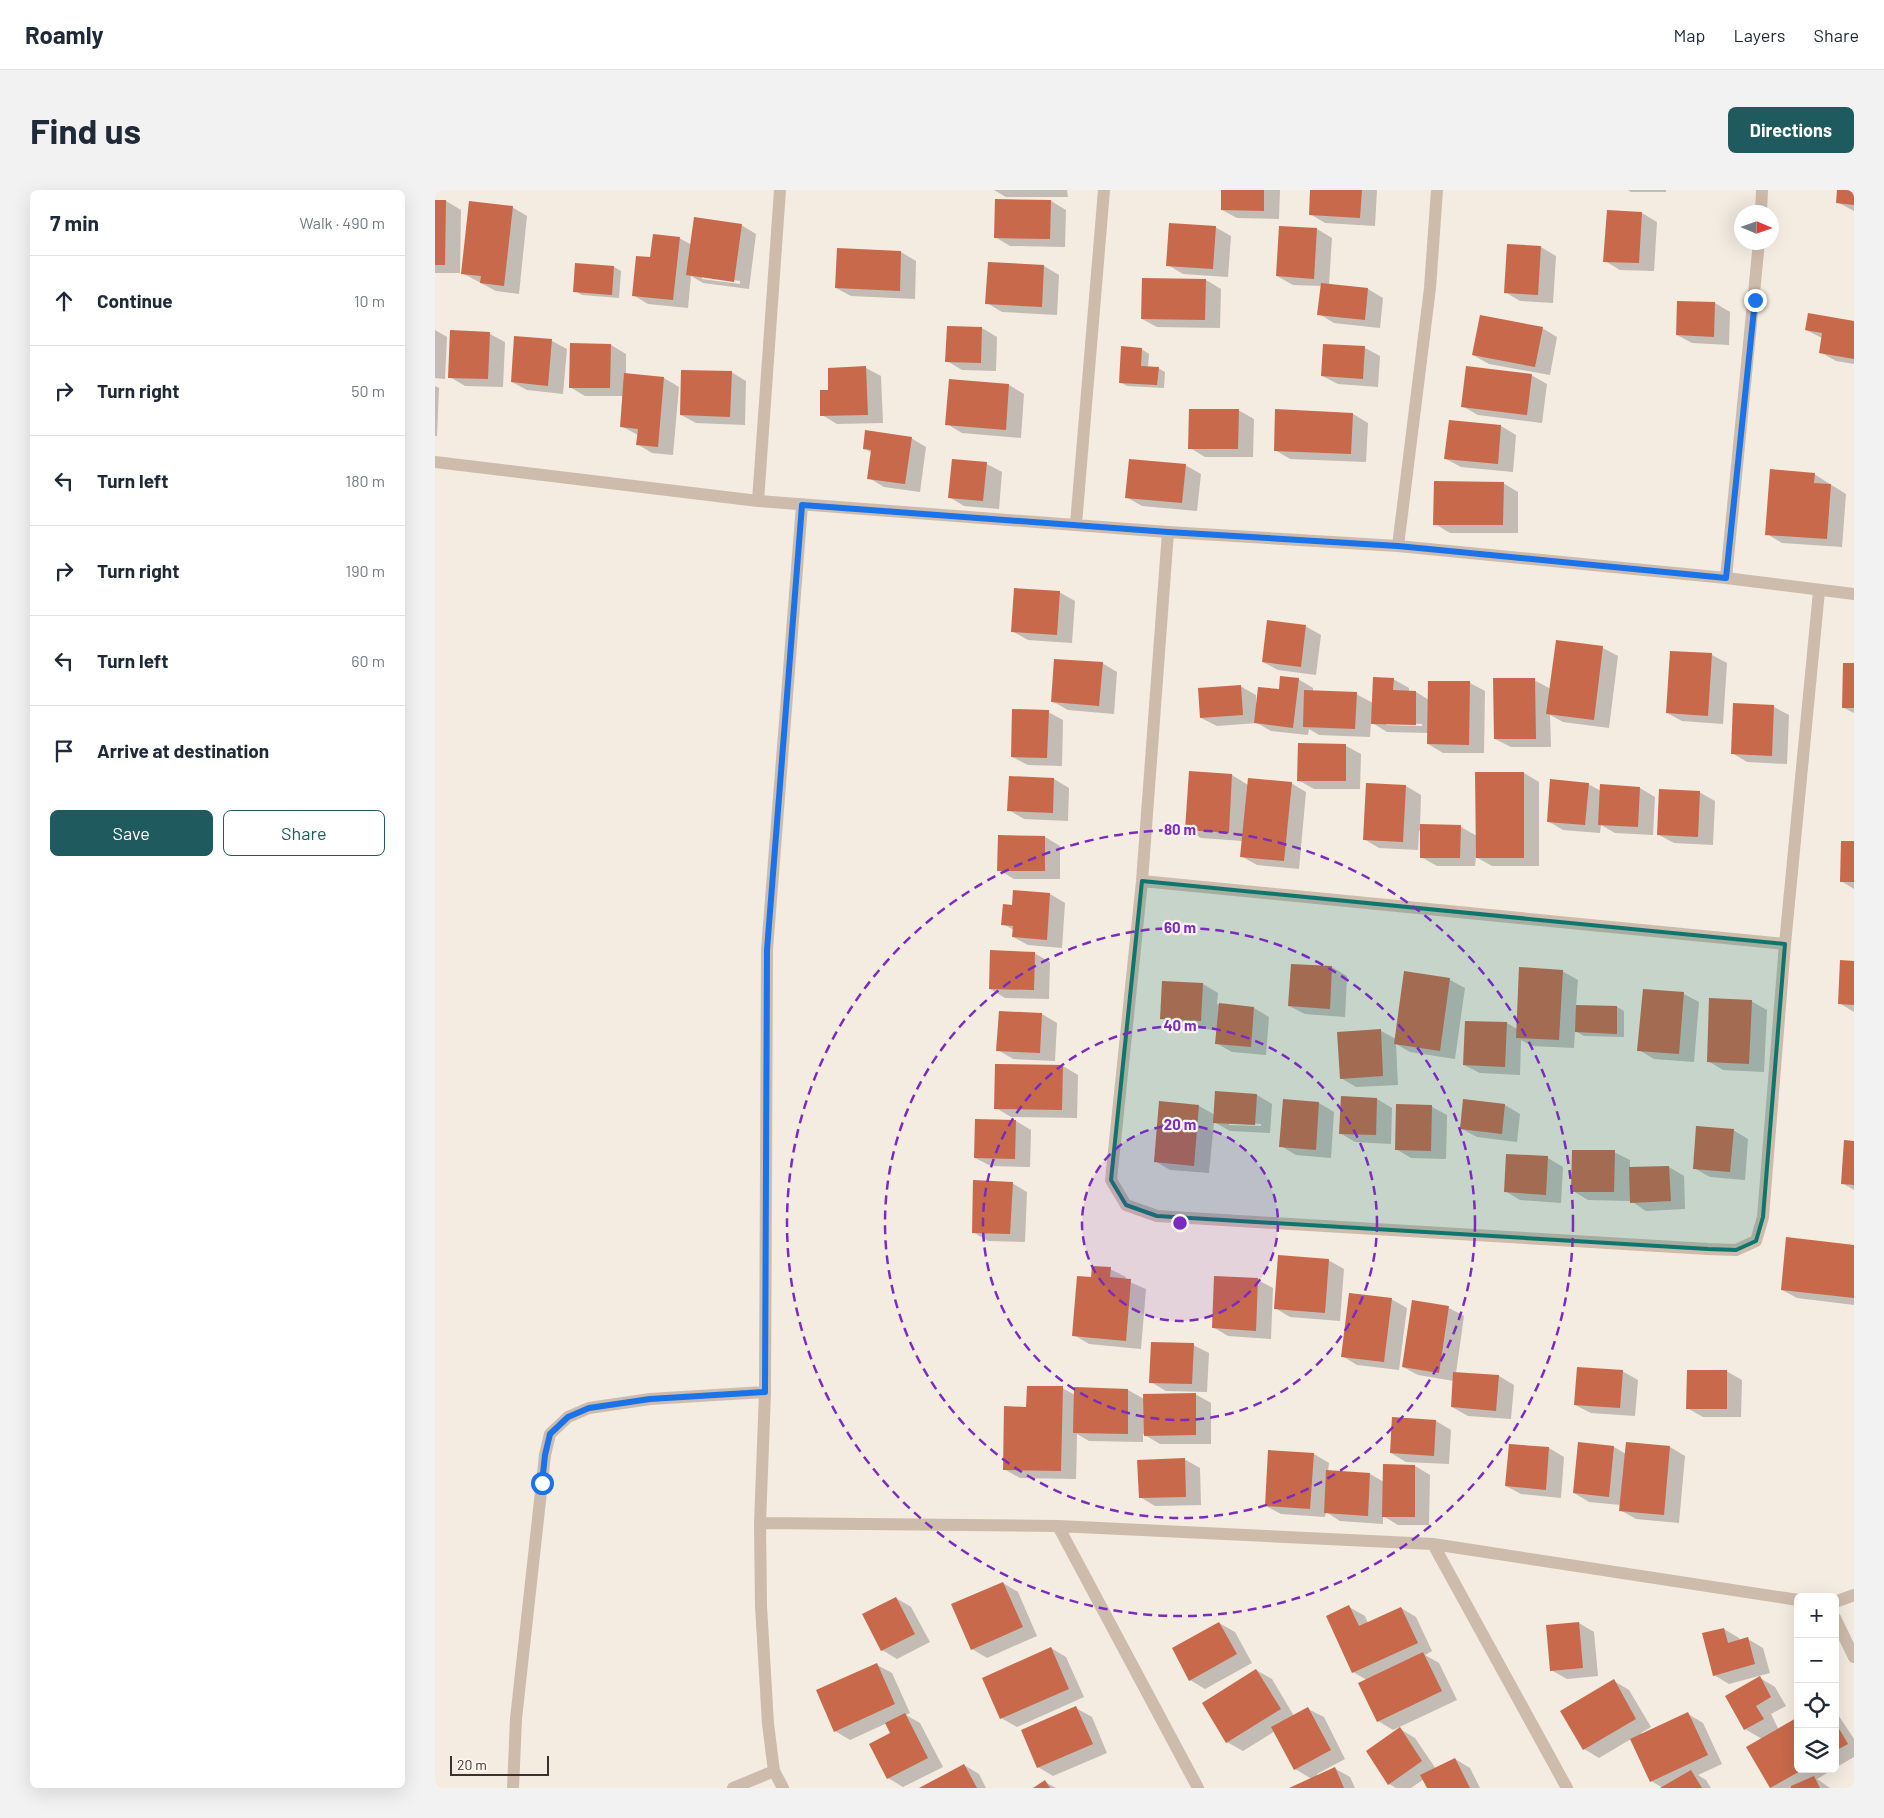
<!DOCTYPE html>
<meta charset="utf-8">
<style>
body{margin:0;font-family:Barlow,sans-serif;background:#f2f2f3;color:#1f2937}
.controls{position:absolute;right:15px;bottom:15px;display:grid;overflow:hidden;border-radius:8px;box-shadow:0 5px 20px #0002}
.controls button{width:45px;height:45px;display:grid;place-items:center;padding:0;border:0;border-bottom:1px solid #e0e1e3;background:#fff;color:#1f2937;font:25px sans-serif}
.compass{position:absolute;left:1299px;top:15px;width:45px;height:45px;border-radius:50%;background:#fff;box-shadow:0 5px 20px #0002;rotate:92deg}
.scale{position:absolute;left:15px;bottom:12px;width:99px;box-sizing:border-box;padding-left:5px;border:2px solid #3b302b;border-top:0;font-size:14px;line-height:18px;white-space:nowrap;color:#3b302b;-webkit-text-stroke:4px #fbf5ee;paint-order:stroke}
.stop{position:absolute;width:15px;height:15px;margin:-11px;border:4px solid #1a73e8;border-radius:50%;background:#fff}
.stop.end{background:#1a73e8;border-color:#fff;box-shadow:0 1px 5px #0008}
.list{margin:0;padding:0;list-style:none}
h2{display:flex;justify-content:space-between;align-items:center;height:65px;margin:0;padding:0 20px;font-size:21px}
h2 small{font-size:16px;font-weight:400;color:#747a83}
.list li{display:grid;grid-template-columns:32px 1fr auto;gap:15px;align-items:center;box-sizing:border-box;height:90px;padding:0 20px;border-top:1px solid #e0e1e3}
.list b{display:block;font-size:19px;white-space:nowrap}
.list em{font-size:16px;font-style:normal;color:#747a83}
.actions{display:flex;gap:10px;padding:15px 20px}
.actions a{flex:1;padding:11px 0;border:1px solid #1f5a5e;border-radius:8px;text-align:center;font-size:18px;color:#1f5a5e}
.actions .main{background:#1f5a5e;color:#fff}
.icon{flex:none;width:28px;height:28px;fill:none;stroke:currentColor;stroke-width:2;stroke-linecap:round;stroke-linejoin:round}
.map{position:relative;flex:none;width:1419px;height:1598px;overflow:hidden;border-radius:8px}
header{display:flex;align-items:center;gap:30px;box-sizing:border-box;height:70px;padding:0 25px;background:#fff;border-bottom:1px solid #e0e1e3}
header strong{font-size:24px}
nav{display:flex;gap:28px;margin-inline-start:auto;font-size:18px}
.intro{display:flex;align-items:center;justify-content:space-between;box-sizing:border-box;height:120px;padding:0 30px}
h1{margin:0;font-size:35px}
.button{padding:12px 22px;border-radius:8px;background:#1f5a5e;color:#fff;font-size:18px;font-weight:700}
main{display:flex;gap:30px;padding:0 30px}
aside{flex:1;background:#fff;border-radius:8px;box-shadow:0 5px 20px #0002}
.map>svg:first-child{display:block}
</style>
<header>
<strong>Roamly</strong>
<nav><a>Map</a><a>Layers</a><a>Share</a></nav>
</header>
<div class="intro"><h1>Find us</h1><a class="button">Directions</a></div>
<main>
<aside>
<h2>7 min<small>Walk · 490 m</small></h2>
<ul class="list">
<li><svg class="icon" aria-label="ahead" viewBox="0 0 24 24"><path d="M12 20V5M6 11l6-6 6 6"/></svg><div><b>Continue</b></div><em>10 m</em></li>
<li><svg class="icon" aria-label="right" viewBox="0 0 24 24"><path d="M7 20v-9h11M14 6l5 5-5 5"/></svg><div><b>Turn right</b></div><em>50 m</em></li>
<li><svg class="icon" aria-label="left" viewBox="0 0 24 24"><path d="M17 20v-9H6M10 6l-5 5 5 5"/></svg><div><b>Turn left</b></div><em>180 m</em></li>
<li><svg class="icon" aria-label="right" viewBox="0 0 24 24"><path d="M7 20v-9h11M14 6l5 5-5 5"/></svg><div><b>Turn right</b></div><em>190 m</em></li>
<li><svg class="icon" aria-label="left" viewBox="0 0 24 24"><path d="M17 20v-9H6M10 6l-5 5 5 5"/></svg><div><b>Turn left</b></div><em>60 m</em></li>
<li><svg class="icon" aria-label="arrive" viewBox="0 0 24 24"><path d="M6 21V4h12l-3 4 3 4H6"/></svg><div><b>Arrive at destination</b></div></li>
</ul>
<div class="actions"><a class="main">Save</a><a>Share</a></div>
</aside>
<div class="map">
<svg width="1419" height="1598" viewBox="0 0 1419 1598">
<rect width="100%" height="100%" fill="#f4ebe1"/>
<path fill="#0003" fill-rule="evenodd" d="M559,0H632L633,7H571Z
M787,0H845L844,29L802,28L787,20Z
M876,0H942L940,36L890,33L875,24Z
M1193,0H1231V2H1196Z
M1403,0H1419V21L1402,12Z
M0,11H11L26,20L25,83H0Z
M616,11L631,20L630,57L575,56L560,47Z
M77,17L92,26L84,104L61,101L27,83Z
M1207,23L1222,32L1219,81L1185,80L1170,71Z
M306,35L321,44L314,99L268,93L256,86L253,118L213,114L198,105L216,69L244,48L257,55ZM267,86L305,91V94L267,89Z
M780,37L796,46L793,87L748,84L733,75Z
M882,39L897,48L894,95L933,99L948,108L945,138L899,133L884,124L887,96L858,95L842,86Z
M1106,57L1121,66L1118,113L1085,111L1070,102Z
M466,62L481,71L480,109L416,106L401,98Z
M141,74L179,77L186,81L184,108L147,105L140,101Z
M609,76L624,85L622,125L567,122L552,113Z
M771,90L786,99L785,138L722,137L707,129Z
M1280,113L1295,122L1294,155L1257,153L1242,145Z
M1419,132V174L1401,171L1385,162L1387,148L1371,140Z
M547,138L562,147L561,181L527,180L512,171Z
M1107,138L1122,147L1115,185L1054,174L1038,165Z
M0,140L12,147L10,189L0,188Z
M55,144L70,152L68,197L30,196L15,187Z
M81,147L117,151L132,159L128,204L92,200L77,192Z
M176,155L191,164V185L229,188L244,197L238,265L217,263L202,254L203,245L186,236L189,206H150L135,197Z
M930,158L945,166L943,197L903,194L887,186Z
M706,159L714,164L713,177L723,178L730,182L729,198L692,196L685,192Z
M431,178L446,186L448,233L402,234L387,225L395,201Z
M296,182L311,191L310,235L261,233L246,225Z
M1096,185L1112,194L1107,233L1043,225L1027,216Z
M515,190L574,195L589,204L586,248L527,243L512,234Z
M0,196L4,198L2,246H0Z
M803,220L819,229L818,267H770L755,258Z
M918,224L933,233L931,272L855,269L840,260Z
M1066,236L1081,245L1078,282L1026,277L1011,269Z
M476,248L491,257L485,302L449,297L434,288L437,263L429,258Z
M552,274L567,282L564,319L529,316L514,307Z
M750,275L766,284L762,321L707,316L691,307Z
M1379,284L1411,304L1407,357L1347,353L1332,344Z
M1068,293L1083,302V343H1015L1000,334Z
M624,402L640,411L637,453L593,450L577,441Z
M870,436L886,445L881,485L843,480L828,472Z
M1122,451L1168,458L1183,466L1174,538L1128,532L1115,525L1116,557H1076L1060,549L1099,490L1116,499Z
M1277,465L1292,473L1288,534L1247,531L1232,523Z
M667,473L682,482L679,524L633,520L617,511Z
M1419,474V523L1409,518Z
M863,489L878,498V502L921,504L938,513L958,489L974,498V502H981L994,510V492L1035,493L1050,501L1049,563H1008L993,554V543L952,542L936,532L935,547L884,545L874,539L873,545L836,541L822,533L782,536L766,528L805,496L821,505V516ZM951,533L987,534V536L951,535Z
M1299,515L1339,517L1354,525L1352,574L1312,572L1297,563Z
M613,522L628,530L627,576L593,575L577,567Z
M911,556L926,564L925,599H879L863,590Z
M1089,583L1104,592V676H1057L1041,667L1040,676H1002L986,667V641H984L983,660L944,658L929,649L932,594L971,596L986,605L985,636L1026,637L1042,646Z
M797,585L813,595L856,593L871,602L864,679L822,675L806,666L808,651L766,648L751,639Z
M575,587L619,589L634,598L633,631L589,629L574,620Z
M1153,594L1166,601L1205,598L1220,607L1218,645L1180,643L1166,635L1165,643L1128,640L1113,631Z
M1264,602L1280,611L1278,655L1239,653L1224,645Z
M610,647L625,656V689H579L564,680Z
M1419,652V699L1406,691Z
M579,701L615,704L630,713L627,758L593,755L578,747L579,740L568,734L578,717Z
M599,763L615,772L614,809L570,808L555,799Z
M1419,772V822L1404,813Z
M897,777L912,786L910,827L870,824L854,816Z
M1127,781L1143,790L1141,816L1182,817L1189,821V847L1149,846L1140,841L1139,858L1097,856L1086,850L1085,885L1045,883L1029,875L1072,833L1082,839Z
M970,783L1015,790L1030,798L1020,869L975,862L961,854L963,895L921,897L906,888L946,841L961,849Z
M768,794L783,803L782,814L819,818L834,827L831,865L797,862L781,853L782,840L742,837L727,828Z
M1209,800L1249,804L1264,812L1259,872L1219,869L1204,860Z
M1316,811L1332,820L1329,882L1288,880L1273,871Z
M565,822L607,824L622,833L620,871L578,869L563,860Z
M628,876L643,885L642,928L576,927L561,918Z
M781,903L822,905L837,914L835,943L795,941L779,932L774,983L735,980L720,971L764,916L780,925ZM794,932L826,934V936L794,935Z
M942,909L957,918L956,954L920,952L905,943Z
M884,913L899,922L896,968L861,965L846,956Z
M1070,915L1085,924L1082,952L1042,947L1027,939Z
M997,917L1012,925L1011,969L976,968L961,959Z
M581,931L596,940L595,977L556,976L540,968Z
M1298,940L1313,949L1310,990L1275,987L1259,978Z
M1419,952V1000L1407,993Z
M1179,962L1195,970V979L1234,977L1249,986L1250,1019L1211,1021L1196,1011L1153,1010L1138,1001Z
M1113,968L1128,977L1126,1013L1085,1010L1070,1001Z
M577,993L592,1002L590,1052L553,1051L538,1042Z
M1419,1056V1115L1362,1108L1347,1100Z
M893,1070L909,1079L905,1131L855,1127L840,1118Z
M675,1079L691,1087L690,1090L711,1099L706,1159L654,1154L639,1145L658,1089Z
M781,1087L823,1090L838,1098L836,1149L793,1146L778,1137Z
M956,1109L972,1118L964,1180L922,1175L907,1166Z
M1014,1118L1029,1126L1021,1183L1064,1186L1079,1195L1076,1229L1033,1226L1017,1217L1019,1191L983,1185L968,1177Z
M758,1155L774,1163L772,1202L731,1201L716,1192Z
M1187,1181L1203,1190L1200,1226L1156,1223L1140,1215Z
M1291,1181L1307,1190L1306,1227H1268L1252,1218Z
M627,1198L640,1205L693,1200L709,1209L760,1204L776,1213V1254H725L708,1244V1252L654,1251L642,1244L641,1289L585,1288L569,1279L592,1218Z
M958,1228L1001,1231L1016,1240L1014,1274L971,1272L956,1263Z
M1075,1255L1114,1258L1129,1267L1126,1308L1086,1304L1071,1296Z
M1179,1257L1191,1264L1235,1257L1250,1266L1244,1333L1201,1329L1185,1320L1186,1315L1154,1312L1139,1303Z
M879,1264L894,1273L893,1282L935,1284L949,1292L980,1276L995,1285L994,1335H963L948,1326V1334L905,1331L891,1322L890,1327L846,1324L831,1316Z
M749,1269L765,1278L766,1315L720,1316L705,1307Z
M568,1393L583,1402L602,1446L552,1468L537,1459Z
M461,1408L476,1417L495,1452L462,1469L447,1460Z
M914,1417L930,1426L933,1433L966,1418L981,1427L997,1461L990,1465L1004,1473L1022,1510L958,1540L943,1531L932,1490L918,1482Z
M784,1433L800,1442L817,1473L770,1499L755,1490Z
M1144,1433L1159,1442L1163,1486L1132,1489L1116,1480Z
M1289,1439L1304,1448L1305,1451L1313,1449L1328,1458L1335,1483L1294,1494L1279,1485Z
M616,1458L631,1467L649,1507L582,1537L566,1528Z
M442,1475L457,1483L475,1523L471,1525L485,1533L508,1577L468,1597L453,1588L456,1544L452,1533L415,1550L400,1541Z
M821,1480L837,1489L859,1526L873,1519L889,1527L910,1569L882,1584L883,1586L899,1578L915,1587L920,1598H858L877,1589L860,1579L840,1541L808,1561L792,1552L768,1513Z
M1325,1488L1340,1497L1351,1516L1336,1524L1363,1579H1399L1382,1589L1395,1598H1336L1313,1557L1327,1549L1310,1539L1292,1506Z
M1179,1491L1194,1500L1216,1537L1206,1543L1207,1544L1253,1524L1268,1533L1287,1574L1263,1585L1271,1590L1276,1598H1228L1216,1591L1196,1549L1164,1568L1149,1559Z
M641,1518L657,1527L672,1563L618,1586L603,1577Z
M1400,1520L1419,1549V1567L1400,1578Z
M965,1539L980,1548L1001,1579L1020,1569L1035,1578L1045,1598H993L989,1589L976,1598H961L954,1594Z
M529,1575L544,1584L551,1598H486Z
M610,1592L621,1598H600Z"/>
<path fill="#c8694b" d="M786,0H829V21L786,20Z
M875,0H927L925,28L874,25Z
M1402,0H1419V15L1401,13Z
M560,9L616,10L615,49L559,48Z
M0,10H11L10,75H0Z
M34,11L78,16L69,96L45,93L46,86L26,84Z
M1172,20L1207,22L1204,73L1168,72Z
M259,27L307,34L299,92L251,85Z
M734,33L781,36L778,79L731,76Z
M844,36L882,38L879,89L841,86Z
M218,44L245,47L238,110L197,106L201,66L215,67Z
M1072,54L1106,56L1103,105L1069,103Z
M402,58L466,61L465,101L400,98Z
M553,72L609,75L607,117L550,114Z
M140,73L179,76L177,105L138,102Z
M707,88L771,89L770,130L706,129Z
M886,93L933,98L930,130L882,125Z
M1242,111L1280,112L1279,147L1241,145Z
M1373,123L1419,131V169L1384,163L1387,143L1370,140Z
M1045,125L1108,137L1100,177L1037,165Z
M512,136L547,137L546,173L510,172Z
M15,140L55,142L53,189L13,188Z
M79,146L117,149L113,196L76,192Z
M135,153L176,154L175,198H134Z
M888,154L930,156L928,189L886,186Z
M686,156L707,158L706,176L724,177L722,195L684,193Z
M431,176L433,225L385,226V200H393V178Z
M1031,176L1097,184L1092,225L1026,217Z
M246,180L297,181L295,227L245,225Z
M189,183L229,187L223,257L201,255L203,239L185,237Z
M514,189L574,194L571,240L510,235Z
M754,219H804L803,259H753Z
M840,219L918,223L916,264L839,261Z
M1014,230L1066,235L1063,274L1009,269Z
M430,240L477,247L470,294L432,289L436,260L428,259Z
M517,269L552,272L548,311L513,308Z
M694,269L751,274L747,313L690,308Z
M1335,279L1380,283L1379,293L1396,294L1392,349L1330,345Z
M999,291L1069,292L1068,335H998Z
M579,398L625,401L622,445L576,442Z
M832,430L871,435L866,477L827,472Z
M1121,450L1168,456L1159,530L1111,524Z
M1235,461L1277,463L1273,526L1231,523Z
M619,469L668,472L664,516L616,512Z
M1408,473H1419V518H1407Z
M845,486L864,488L858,538L819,533L823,497L844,499Z
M938,487L959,488L958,500L981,501V535L936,534Z
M1058,488H1100L1101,549H1059Z
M993,491H1035L1034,555L992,554Z
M806,495L808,525L765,528L763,498Z
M869,500L922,502L920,539L868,537Z
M1298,513L1339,515L1337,566L1296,564Z
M577,519L614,520L612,568L576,567Z
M863,553L911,554V591H862Z
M754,581L797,584L794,643L750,640Z
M1040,582H1089V668H1041Z
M574,586L619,588L618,623L572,621Z
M813,588L857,592L849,671L805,667Z
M1115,589L1154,593L1150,635L1112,632Z
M931,593L971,595L968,652L928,650Z
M1165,594L1205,597L1203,637L1163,635Z
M1224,599L1265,601L1263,647L1222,645Z
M985,634L1026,635L1025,668H985Z
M563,645L610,646V681H562Z
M1406,651H1419V692H1405Z
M578,700L615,703L612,750L577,747L578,736L566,735L568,714L577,715Z
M555,760L600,762L599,800L554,799Z
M1405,770L1419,771V815L1403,814Z
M856,774L897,776L895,819L853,816Z
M1084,777L1128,780L1124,850L1081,848Z
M969,781L1015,788L1005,861L959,854Z
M727,791L768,793L766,831L725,829Z
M1208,799L1249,802L1244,864L1202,861Z
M1274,808L1317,810L1314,874L1272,872Z
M784,813L819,817L816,857L780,854Z
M1141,815L1182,816V844L1140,842Z
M564,821L607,823L605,863L561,861Z
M1030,831L1072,832L1070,877L1028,875Z
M946,839L948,886L905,889L902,842Z
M560,874L628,875L627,920L559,919Z
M780,901L822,904L820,935L778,933Z
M906,906L942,908L941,945L904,944Z
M848,909L884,912L881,960L844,957Z
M1028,909L1070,914L1067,944L1025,939Z
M724,911L764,915L759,976L719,972Z
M961,914L997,915L996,961L960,960Z
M540,929L581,930L580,969L539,968Z
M1261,936L1299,939L1295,982L1258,979Z
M1409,950L1419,951V995L1406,994Z
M1137,960H1180L1179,1002H1136Z
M1071,964L1113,966L1111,1005L1069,1002Z
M1234,976L1236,1011L1195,1013L1194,977Z
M538,990L578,992L575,1044L537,1043Z
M1351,1047L1419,1055V1108L1346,1100Z
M843,1065L894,1069L890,1123L839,1119Z
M657,1076L676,1077L675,1087L696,1089L691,1151L637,1146L642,1086L656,1087Z
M779,1086L823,1088L821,1141L777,1138Z
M914,1103L957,1108L949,1172L906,1167Z
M977,1110L1014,1116L1004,1183L967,1177Z
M716,1152L759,1153L757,1194L714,1193Z
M1142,1177L1188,1180L1185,1218L1139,1215Z
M1252,1180H1292V1219H1251Z
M1018,1182L1064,1185L1061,1221L1016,1217Z
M592,1196H628L626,1281L568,1280L569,1216L591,1217Z
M639,1197L693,1199V1244L638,1243Z
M761,1203V1245L709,1246L708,1204Z
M957,1227L1001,1230L999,1266L955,1263Z
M1143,1252L1179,1256L1174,1307L1138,1303Z
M1191,1252L1235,1256L1229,1325L1184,1321Z
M1074,1254L1114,1257L1111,1300L1070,1296Z
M833,1260L879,1263L875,1319L830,1316Z
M750,1268L751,1307L704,1308L702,1270Z
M948,1274L980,1275V1327H947Z
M891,1280L935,1283L933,1326L889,1323Z
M568,1392L588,1437L536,1460L516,1414Z
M461,1407L480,1444L446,1461L427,1424Z
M914,1415L924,1436L966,1417L983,1453L917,1483L891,1426Z
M784,1432L802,1464L754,1491L737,1458Z
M1144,1432L1148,1478L1115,1481L1111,1435Z
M1289,1438L1293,1453L1313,1447L1320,1474L1278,1486L1267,1443Z
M616,1457L634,1499L565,1529L547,1488Z
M988,1462L1007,1501L942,1532L923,1493Z
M442,1473L460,1514L399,1542L381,1500Z
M821,1479L846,1519L791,1553L767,1513Z
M1325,1486L1336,1507L1321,1516L1329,1529L1309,1540L1290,1506Z
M1179,1489L1201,1529L1148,1560L1125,1521Z
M641,1516L658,1554L602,1578L586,1540Z
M873,1517L896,1560L859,1580L836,1537Z
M1253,1522L1273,1565L1215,1592L1195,1549Z
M470,1523L493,1568L452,1589L434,1554L455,1543L450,1533Z
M1363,1527V1579H1369L1335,1598L1311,1557Z
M1400,1532L1413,1554L1400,1561Z
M965,1537L987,1571L953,1595L931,1561Z
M1020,1568L1035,1598H992L985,1585Z
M529,1574L542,1598H484Z
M900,1577L909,1598H854Z
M1256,1580L1267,1598H1225Z
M1379,1586L1385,1598H1356V1596Z
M610,1590L615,1598H598Z"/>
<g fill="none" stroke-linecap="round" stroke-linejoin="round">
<path stroke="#cdbbac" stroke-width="12" d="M1326,22L1327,0
M0,272L323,311L733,342L963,356L1291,388L1419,404
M323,311L345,0
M641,334L669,0
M733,342L707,691L676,990L691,1015L722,1026L1273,1059L1301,1060L1321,1051L1328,1027L1350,754L1384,401
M963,356L995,98L1002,0
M1291,388L1324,52
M707,691L1350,754
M325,1333L623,1336L998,1354L1363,1410
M623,1336L763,1598
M998,1354L1132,1598
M1400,1412L1419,1405
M1400,1428L1419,1467
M78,1598L81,1529L110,1265L115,1244L133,1227L154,1218L215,1209L330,1202
M298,1598L339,1581
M348,1598L339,1581L333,1534L326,1416L325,1333L330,1202L332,760L367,315"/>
</g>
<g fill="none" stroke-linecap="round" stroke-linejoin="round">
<path stroke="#1a73e8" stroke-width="6" d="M107,1293L110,1265L115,1244L133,1227L154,1218L215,1209L330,1202L332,760L367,315L733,342L963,356L1291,388L1320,110"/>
</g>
<path fill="#0f766e" fill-opacity="0.2" stroke="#0f766e" stroke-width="4" stroke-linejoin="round" d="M707,691L1350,754L1328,1027L1321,1051L1301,1060L1273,1059L722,1026L691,1015L676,990Z"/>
<circle cx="745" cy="1033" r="98" fill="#7b2cbf" fill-opacity=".12"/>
<g fill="none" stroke="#7b2cbf" stroke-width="2.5" stroke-dasharray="9 6">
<circle cx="745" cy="1033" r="98"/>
<circle cx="745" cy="1033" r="197"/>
<circle cx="745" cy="1033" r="295"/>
<circle cx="745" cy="1033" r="393"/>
</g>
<circle cx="745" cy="1033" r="8" fill="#7b2cbf" stroke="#fbf5ee" stroke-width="2.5"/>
<g font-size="15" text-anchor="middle" font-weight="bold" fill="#7b2cbf" stroke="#fbf5ee" stroke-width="4.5" stroke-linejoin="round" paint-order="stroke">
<text x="745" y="645">80 m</text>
<text x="745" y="743">60 m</text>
<text x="745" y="841">40 m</text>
<text x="745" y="940">20 m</text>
</g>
</svg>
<div class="controls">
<button>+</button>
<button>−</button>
<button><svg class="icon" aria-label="locate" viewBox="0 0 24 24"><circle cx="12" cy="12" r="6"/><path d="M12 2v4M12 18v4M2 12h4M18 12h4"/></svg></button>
<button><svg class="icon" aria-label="layers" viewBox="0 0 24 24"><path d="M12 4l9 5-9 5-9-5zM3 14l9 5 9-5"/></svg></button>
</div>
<svg class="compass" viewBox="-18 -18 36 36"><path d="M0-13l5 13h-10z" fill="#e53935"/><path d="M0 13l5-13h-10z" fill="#747a83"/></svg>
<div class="scale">20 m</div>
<div class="stop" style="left:107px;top:1293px"></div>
<div class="stop end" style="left:1320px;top:110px"></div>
</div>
</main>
